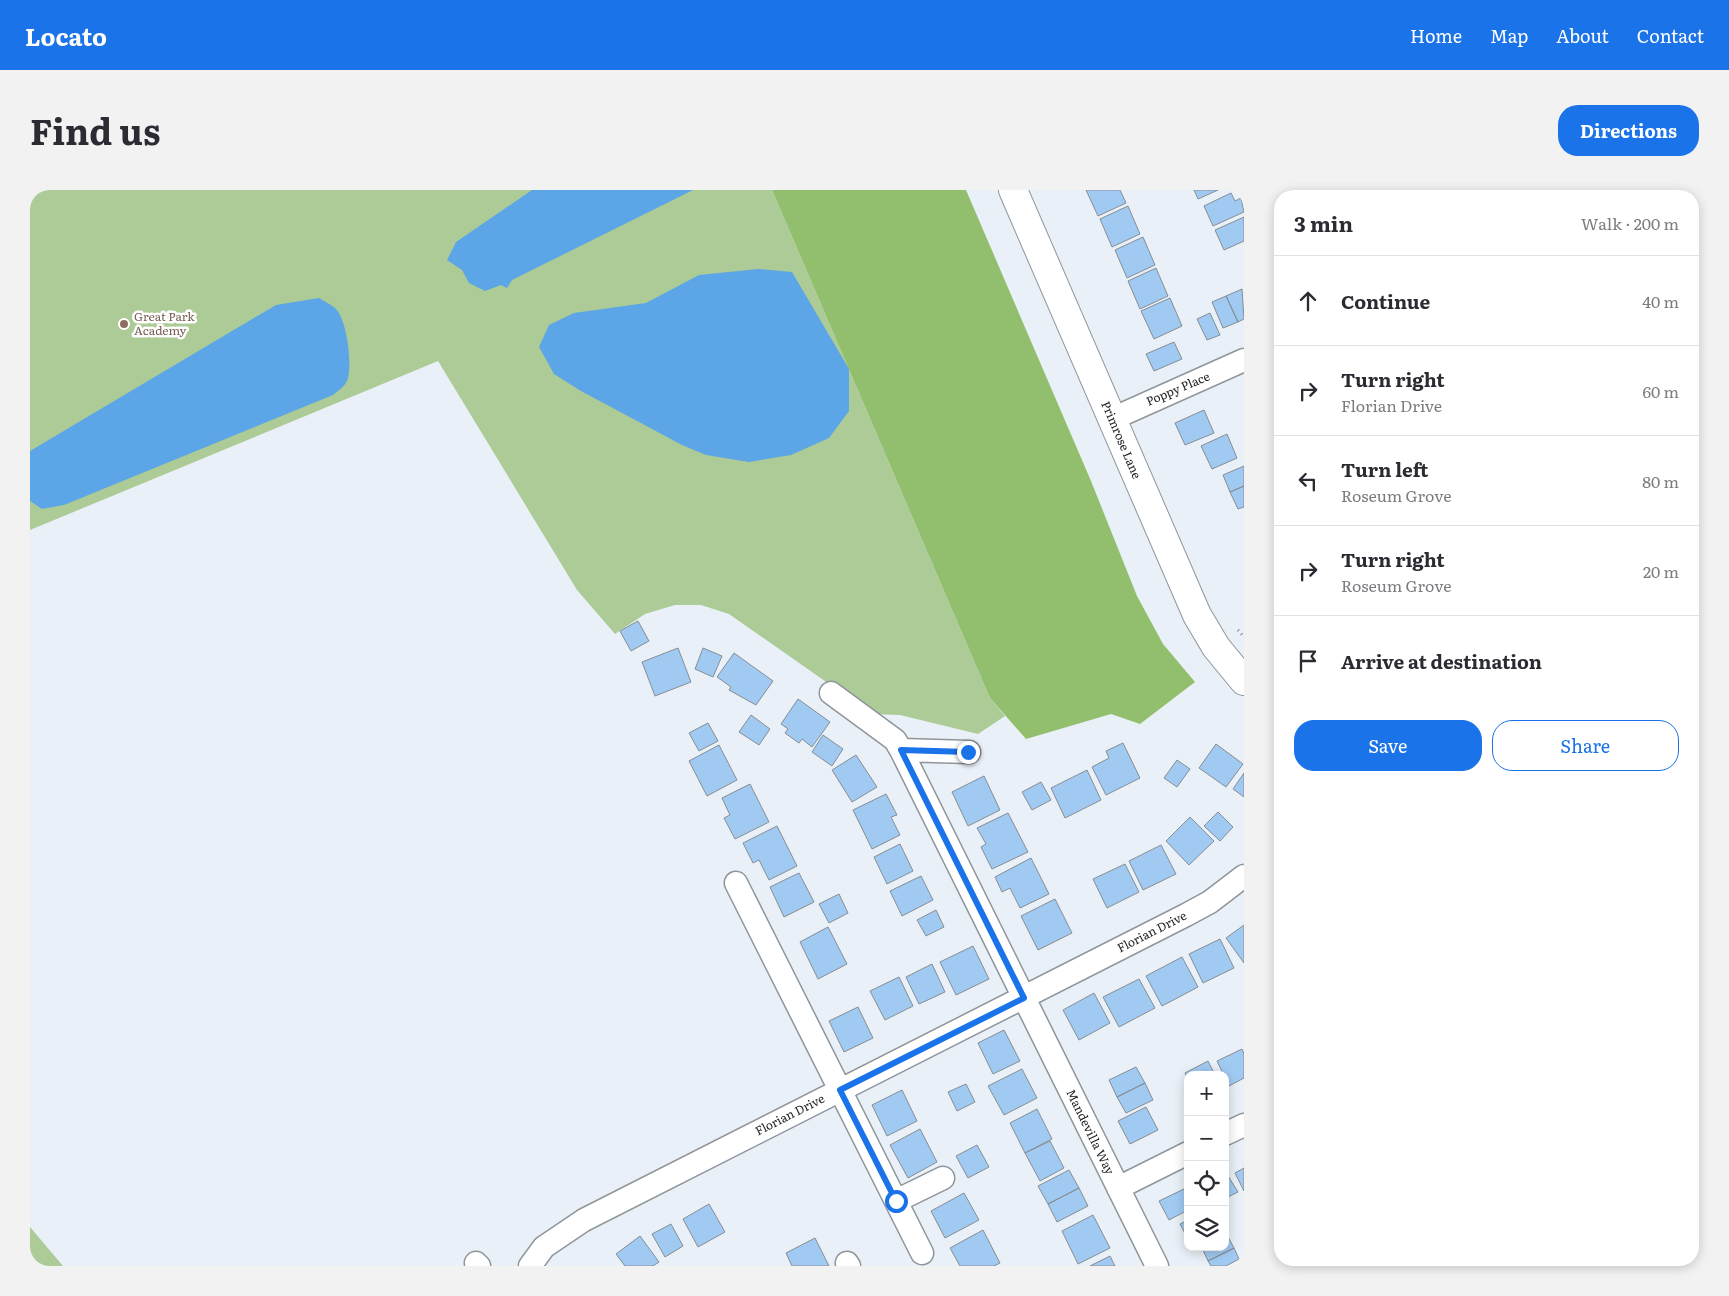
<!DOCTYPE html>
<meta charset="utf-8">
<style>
body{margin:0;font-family:Literata,serif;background:#f2f2f3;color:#2b2b33}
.controls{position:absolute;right:15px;bottom:15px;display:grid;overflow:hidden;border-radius:10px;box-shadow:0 2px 12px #0003}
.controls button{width:45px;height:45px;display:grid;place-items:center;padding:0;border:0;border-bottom:1px solid #e1e1e2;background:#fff;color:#2b2b33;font:25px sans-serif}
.stop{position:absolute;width:15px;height:15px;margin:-11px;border:4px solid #1a73e8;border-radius:50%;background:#fff}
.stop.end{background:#1a73e8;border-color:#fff;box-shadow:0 1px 5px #0008}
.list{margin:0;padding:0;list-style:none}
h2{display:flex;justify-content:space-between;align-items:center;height:65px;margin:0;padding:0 20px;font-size:21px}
h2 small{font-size:16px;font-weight:400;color:#7c7c81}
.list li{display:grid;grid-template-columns:32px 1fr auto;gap:15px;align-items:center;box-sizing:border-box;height:90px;padding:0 20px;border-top:1px solid #e1e1e2}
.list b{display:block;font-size:19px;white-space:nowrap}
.list p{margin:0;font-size:16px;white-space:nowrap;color:#7c7c81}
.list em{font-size:16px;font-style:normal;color:#7c7c81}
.actions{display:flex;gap:10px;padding:15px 20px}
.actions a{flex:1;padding:11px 0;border:1px solid #1a73e8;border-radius:20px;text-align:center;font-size:18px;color:#1a73e8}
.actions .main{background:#1a73e8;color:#fff}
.icon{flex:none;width:28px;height:28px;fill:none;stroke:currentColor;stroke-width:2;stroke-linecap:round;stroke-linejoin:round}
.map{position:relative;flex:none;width:1214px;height:1076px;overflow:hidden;border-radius:20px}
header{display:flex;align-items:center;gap:30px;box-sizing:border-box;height:70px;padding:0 25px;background:#1a73e8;color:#fff}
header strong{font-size:24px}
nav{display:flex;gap:28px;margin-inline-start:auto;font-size:18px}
.intro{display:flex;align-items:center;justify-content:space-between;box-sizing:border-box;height:120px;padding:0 30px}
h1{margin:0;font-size:35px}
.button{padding:12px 22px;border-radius:20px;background:#1a73e8;color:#fff;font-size:18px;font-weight:700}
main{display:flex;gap:30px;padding:0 30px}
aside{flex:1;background:#fff;border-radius:20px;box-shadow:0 2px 12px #0003}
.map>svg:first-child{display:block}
</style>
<header>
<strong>Locato</strong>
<nav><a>Home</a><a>Map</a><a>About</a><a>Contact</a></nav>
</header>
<div class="intro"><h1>Find us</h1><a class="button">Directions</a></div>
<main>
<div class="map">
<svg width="1214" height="1076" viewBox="0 0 1214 1076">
<rect width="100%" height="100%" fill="#e9f0f7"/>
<path fill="#adcb96" d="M0,0H742L960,508L975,526L948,544L870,525L842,524L699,424L671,415H645L615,424L585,444L547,400L408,171L0,340Z
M0,1037L33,1076H0Z"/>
<path fill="#92bf6d" d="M742,0H936L1061,291L1107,406L1133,454L1165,492L1110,534L1081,524L996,549L960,508Z"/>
<path fill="#5ca5e6" d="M502,0H663L482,90L477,98L471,95L455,101L439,93L432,80L417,70L426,52Z
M728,79L762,82L819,179V221L799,248L761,265L719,272L676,265L652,255L551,201L524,184L509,157L519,135L544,123L616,113L669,85Z
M289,108C294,111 302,115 306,119C317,131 322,172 318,188C316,196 309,200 303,205L34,315L12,319L0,311V261L246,115Z"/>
<path fill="#a1caf3" stroke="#868d93" d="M1056,0H1090L1096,13L1068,26Z
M1164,0H1188L1168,9Z
M1201,3L1205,11L1211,8L1214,22L1183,36L1174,16Z
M1098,16L1110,44L1082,57L1070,29Z
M1214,27V51L1194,60L1185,40Z
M1113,47L1125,75L1097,88L1085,60Z
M1126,78L1138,106L1110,119L1098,91Z
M1212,99L1214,129L1208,132L1196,106Z
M1196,106L1208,132L1193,138L1182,112Z
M1140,108L1152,136L1124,149L1111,121Z
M1180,123L1190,145L1177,150L1167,129Z
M1144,152L1152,169L1124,181L1116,164Z
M1174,220L1184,243L1155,255L1145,233Z
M1197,244L1207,268L1182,279L1171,256Z
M1214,276V296L1200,302L1193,285Z
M1214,296V317L1208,319L1200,302Z
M608,431L619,451L601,461L590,441Z
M648,458L661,492L625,506L612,472Z
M673,458L692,466L683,487L665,479Z
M704,463L743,491L726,515L699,500L701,497L687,487Z
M768,509L800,532L782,557L772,549L769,553L755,543L758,539L751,534Z
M721,525L740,539L729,555L709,542Z
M678,533L688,551L669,561L659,543Z
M793,545L813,559L802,576L782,562Z
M1093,553L1110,588L1076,605L1062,577L1079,568L1076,561Z
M1186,554L1213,574L1196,597L1169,578Z
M689,555L707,590L677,606L659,571Z
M826,565L847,597L822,612L802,580Z
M1147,570L1160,579L1147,597L1134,588Z
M1057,580L1071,610L1035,628L1021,598Z
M1214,583V607L1203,599Z
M954,586L970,620L938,636L922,602Z
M1011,592L1021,610L1002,620L992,602Z
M720,594L739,632L705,649L694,628L700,625L692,608Z
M856,604L867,625L861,627L870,645L842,659L823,620Z
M1188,622L1203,637L1190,651L1174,636Z
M978,623L998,662L962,679L951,657L956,654L947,638Z
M1160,627L1184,651L1159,675L1136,651Z
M747,636L767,676L739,690L729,670L723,673L713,653Z
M870,654L883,681L857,694L844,667Z
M1131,655L1146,684L1113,700L1099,671Z
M1001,668L1019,704L990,718L980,698L972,702L965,687Z
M1095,674L1109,702L1077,718L1063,689Z
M769,683L784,712L754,727L740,697Z
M891,686L903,710L872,726L860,701Z
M809,704L818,723L799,733L789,714Z
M1025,709L1042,743L1008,760L991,726Z
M906,720L914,737L896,746L887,730Z
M1214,735V773L1196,748Z
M798,737L817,774L788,789L770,752Z
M1190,749L1204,778L1173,793L1159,764Z
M943,756L959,789L926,805L910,772Z
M1152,767L1168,797L1132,816L1116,786Z
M902,774L915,802L889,814L876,787Z
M869,787L883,816L855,830L840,801Z
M1109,789L1125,818L1089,837L1073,807Z
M1064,803L1080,833L1049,850L1033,820Z
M828,817L843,848L814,862L799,831Z
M974,840L990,871L963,884L948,853Z
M1212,859L1214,864V888L1199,896L1187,871Z
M1178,871L1185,885H1158V889L1155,883Z
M1106,877L1115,893L1087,907L1079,890Z
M992,879L1007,908L974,925L958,896Z
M1115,893L1123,910L1096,923L1087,907Z
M936,894L945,912L927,921L918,902Z
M872,900L887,931L857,946L842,915Z
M1116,917L1128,940L1100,954L1088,931Z
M1007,919L1022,949L995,963L980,933Z
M890,939L907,972L878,988L860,955Z
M1020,951L1034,978L1010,991L995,963Z
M947,955L959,977L938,988L926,966Z
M1214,978V1001L1205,983Z
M1039,980L1049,998L1018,1014L1008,996Z
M1195,981L1208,1002L1198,1007L1195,1001Z
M1049,998L1058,1016L1027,1032L1018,1014Z
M1156,998L1158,1020L1139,1030L1129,1011Z
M934,1003L949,1030L915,1048L901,1021Z
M679,1014L695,1042L668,1057L653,1029Z
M1063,1025L1080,1058L1048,1074L1032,1041Z
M1158,1030V1049L1150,1034Z
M641,1034L653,1056L635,1067L622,1044Z
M953,1040L970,1073L964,1076H930L920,1058Z
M610,1046L629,1072L623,1076H595L586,1064Z
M1198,1047L1204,1058L1178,1071L1173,1060L1179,1057H1195V1049Z
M785,1048L799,1076H762L756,1063Z
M1204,1058L1209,1069L1196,1076H1181L1178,1071Z
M1080,1066L1085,1076H1060Z"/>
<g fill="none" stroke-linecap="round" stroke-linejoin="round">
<g stroke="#8e959b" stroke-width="25">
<path id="minor" d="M1082,229L1214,170
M801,503L865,550L871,560L939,562
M871,560L1127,1076
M706,693L892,1063
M1195,944L1214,935
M1088,998L1158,963
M866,1011L913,988
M446,1073L449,1076
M817,1073L819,1076
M500,1076L514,1057L554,1030L1156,725L1180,712L1214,686"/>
</g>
<g stroke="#8e959b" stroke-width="30">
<path id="tertiary" d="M983,0L1167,425L1186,457L1214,491"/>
</g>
<path stroke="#7c8185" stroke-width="3" stroke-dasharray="1 4" stroke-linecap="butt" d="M1208,440L1214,447"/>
<use href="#minor" stroke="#fff" stroke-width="22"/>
<use href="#tertiary" stroke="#fff" stroke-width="28"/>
</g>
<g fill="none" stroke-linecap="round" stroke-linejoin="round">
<path stroke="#1a73e8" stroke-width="6" d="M866,1011L810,900L994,808L871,560L938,562"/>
</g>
<circle fill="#8d6e63" stroke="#fff" stroke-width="2" cx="94" cy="134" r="5"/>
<g text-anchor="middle" stroke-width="5" stroke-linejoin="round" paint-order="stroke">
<g font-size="12" fill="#785e54" stroke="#fff" text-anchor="start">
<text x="104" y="131">Great Park<tspan x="104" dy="14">Academy</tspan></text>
</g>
<g font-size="12" fill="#212426" stroke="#fff">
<text transform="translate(1148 199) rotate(-23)" y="4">Poppy Place</text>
<text transform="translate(1091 250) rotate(67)" y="4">Primrose Lane</text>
<text transform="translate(1122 742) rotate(-27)" y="4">Florian Drive</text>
<text transform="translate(760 925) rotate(-27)" y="4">Florian Drive</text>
<text transform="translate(1060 942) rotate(64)" y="4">Mandevilla Way</text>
</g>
</g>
</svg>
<div class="controls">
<button>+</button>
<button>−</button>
<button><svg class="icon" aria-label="locate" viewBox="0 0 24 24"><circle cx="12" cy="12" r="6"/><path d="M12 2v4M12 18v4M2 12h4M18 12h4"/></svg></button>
<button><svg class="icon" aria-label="layers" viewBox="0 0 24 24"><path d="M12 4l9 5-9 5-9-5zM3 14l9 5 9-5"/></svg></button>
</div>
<div class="stop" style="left:866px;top:1011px"></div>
<div class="stop end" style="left:938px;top:562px"></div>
</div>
<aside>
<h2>3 min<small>Walk · 200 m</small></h2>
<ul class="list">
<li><svg class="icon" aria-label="ahead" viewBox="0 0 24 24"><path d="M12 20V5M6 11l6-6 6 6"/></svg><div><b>Continue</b></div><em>40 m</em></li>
<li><svg class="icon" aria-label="right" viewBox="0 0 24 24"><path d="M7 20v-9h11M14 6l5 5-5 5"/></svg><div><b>Turn right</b><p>Florian Drive</p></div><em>60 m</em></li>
<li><svg class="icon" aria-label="left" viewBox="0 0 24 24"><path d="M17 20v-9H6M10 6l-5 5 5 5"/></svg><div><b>Turn left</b><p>Roseum Grove</p></div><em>80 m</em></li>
<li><svg class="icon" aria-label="right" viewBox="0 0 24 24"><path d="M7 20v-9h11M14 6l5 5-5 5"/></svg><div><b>Turn right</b><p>Roseum Grove</p></div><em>20 m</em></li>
<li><svg class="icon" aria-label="arrive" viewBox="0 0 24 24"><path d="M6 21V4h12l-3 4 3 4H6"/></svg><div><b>Arrive at destination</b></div></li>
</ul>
<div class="actions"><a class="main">Save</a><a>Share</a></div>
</aside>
</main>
